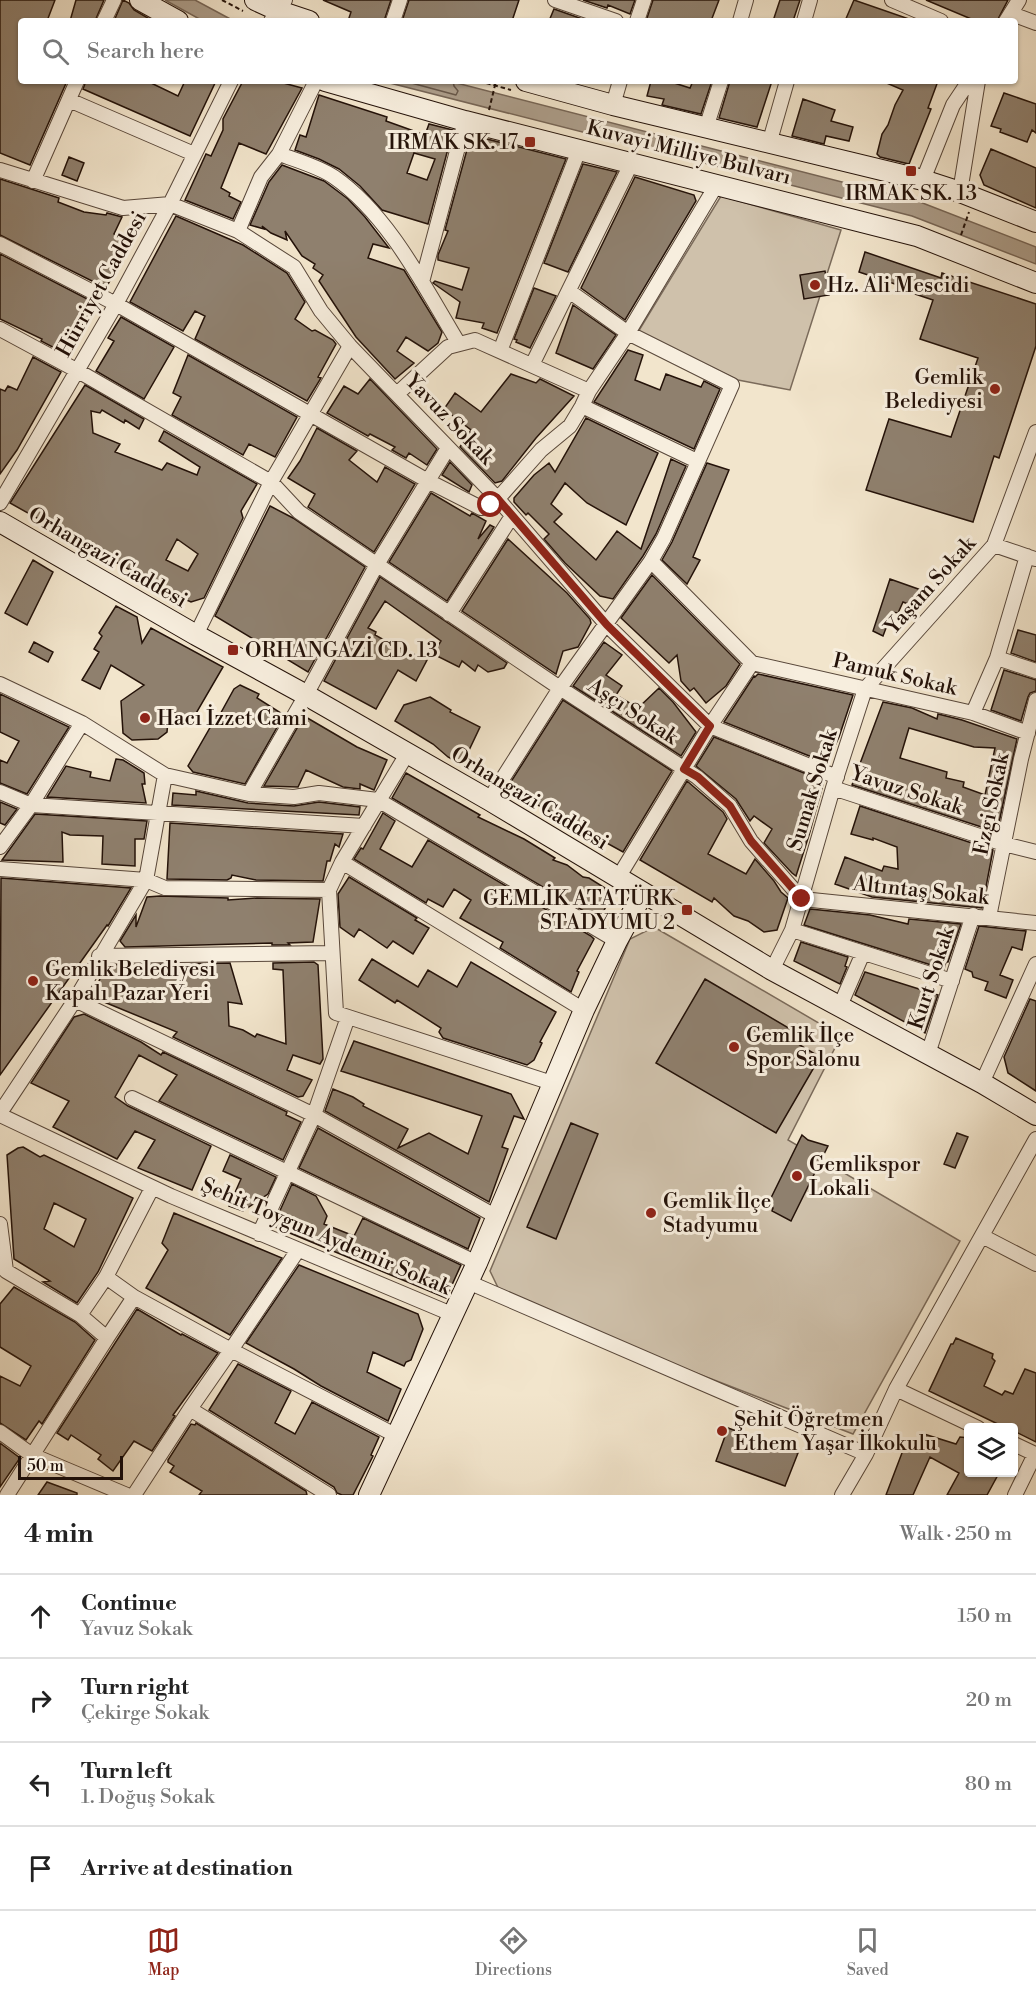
<!DOCTYPE html>
<meta charset="utf-8">
<style>
body{margin:0;font-family:"Libre Bodoni",serif;background:#f6f6f6;color:#222}
.controls{position:absolute;right:18px;bottom:18px;display:grid;overflow:hidden;border-radius:6px;box-shadow:0 2px 4px #0004}
.controls button{width:54px;height:54px;display:grid;place-items:center;padding:0;border:0;border-bottom:2px solid #e0e0e0;background:#fff;color:#222;font:30px sans-serif}
.scale{position:absolute;left:18px;bottom:15px;width:105px;box-sizing:border-box;padding-left:6px;border:3px solid #241209;border-top:0;font-size:16px;line-height:21px;white-space:nowrap;color:#241209;-webkit-text-stroke:4px #f7eede;paint-order:stroke}
.stop{position:absolute;width:18px;height:18px;margin:-14px;border:4px solid #8f2418;border-radius:50%;background:#fff}
.stop.end{background:#8f2418;border-color:#fff;box-shadow:0 2px 6px #0008}
.list{margin:0;padding:0;list-style:none}
h2{display:flex;justify-content:space-between;align-items:center;height:78px;margin:0;padding:0 24px;font-size:26px}
h2 small{font-size:20px;font-weight:400;color:#767676}
.list li{display:grid;grid-template-columns:39px 1fr auto;gap:18px;align-items:center;box-sizing:border-box;height:84px;padding:0 24px;border-top:2px solid #e0e0e0}
.list b{display:block;font-size:22px;white-space:nowrap}
.list p{margin:0;font-size:20px;white-space:nowrap;color:#767676}
.list em{font-size:20px;font-style:normal;color:#767676}
.icon{flex:none;width:33px;height:33px;fill:none;stroke:currentColor;stroke-width:2;stroke-linecap:round;stroke-linejoin:round}
.map{position:relative;flex:none;width:1036px;height:1495px;overflow:hidden}
.search{position:absolute;background:#fff;box-shadow:0 2px 4px #0004;left:18px;right:18px;top:18px;height:66px;display:flex;align-items:center;gap:15px;box-sizing:border-box;padding:0 21px;border-radius:6px;color:#767676;font-size:22px}
.sheet{height:414px;background:#fff}
nav{display:flex;justify-content:space-around;align-items:center;box-sizing:border-box;height:84px;border-top:2px solid #e0e0e0;background:#fff;font-size:16px;color:#767676}
nav a{display:grid;justify-items:center;gap:3px}
nav .on{color:#8f2418}
.map>svg:first-child{display:block}
</style>
<div class="map">
<svg width="1036" height="1495" viewBox="0 0 1036 1495">
<rect width="100%" height="100%" fill="#f2e5cc"/>
<filter id="stains"><feTurbulence type="fractalNoise" baseFrequency=".00333" numOctaves="4"/><feColorMatrix values="0 0 0 0 .2 0 0 0 0 .09 0 0 0 0 .02 0 0 0 .5 -.17"/></filter>
<radialGradient id="worn" r=".72"><stop offset=".6" stop-color="#630" stop-opacity="0"/><stop offset="1" stop-color="#630" stop-opacity=".3"/></radialGradient>
<path fill="#cfc1ab" stroke="#7a6a5a" stroke-width="1.5" d="M721,196L841,230L790,390L738,380L638,332Z
M654,927L841,1036L788,1140L960,1241L853,1434L503,1298L490,1271L630,939Z"/>
<path fill="#ac9d8a" stroke="#766556" stroke-width="1.5" d="M165,0H195L234,21H203Z
M382,81H449L920,202L1036,247V264L912,216Z"/>
<g fill="none" stroke-linecap="round" stroke-linejoin="round">
<path stroke="#68584a" stroke-width="1.5" d="M404,81L456,95L458,91L454,86L453,81"/>
</g>
<path fill="#8f806e" stroke="#241209" stroke-width="1.5" fill-rule="evenodd" d="M0,0H55L47,21H21V81H67L30,165L0,153Z
M76,0H104L95,21H70Z
M123,0L129,3L134,10L153,21H114Z
M323,0H391L384,21H348L351,12Z
M409,0H519L512,21H402Z
M583,0H635L630,14L608,5L607,8Z
M653,0H719L711,21H646Z
M780,0H800L793,21H773Z
M854,0L909,19V21H845Z
M926,0H1008L997,21H976Z
M554,9L588,21H549Z
M86,81H147L178,96L185,81H216L190,136L83,89Z
M243,81H276L302,88L266,154L239,143L221,188L230,193L229,196L241,202L233,219L185,200L206,154L211,156L223,130V119Z
M651,81H668L690,88L693,81H712L701,114L662,105L664,99L647,96Z
M730,81H772L757,127L719,118Z
M882,81H938L928,108L931,109L909,164L880,157L877,154L882,134L888,125L895,105L903,90Z
M1004,93L1036,104V133L1032,130L1027,142L1000,132L1001,129L991,126Z
M319,95L387,117L386,121L425,135L429,124L453,130L428,224L382,210L360,186L339,169L319,159L295,150L300,135L306,137ZM414,153L435,159L427,180L407,173Z
M803,99L835,110L831,121L853,127L849,141L826,136L824,144L792,136Z
M471,135L566,159L497,333L482,328L484,323L456,318L460,302L433,283L435,281L462,290L469,268L438,260V255L448,231L445,230Z
M991,149L1036,168V208L984,185L980,175Z
M69,157L84,163L77,181L62,175Z
M583,164L617,172L568,272L544,263Z
M282,165L324,181L348,199L365,217L389,248L373,244L368,258L404,270L442,332L438,343L428,351L406,337L397,351L414,363L395,379L356,337L319,281L323,275L313,268L315,264L302,256L285,231L287,240L271,233L262,226L264,229L250,225L269,182Z
M635,177L694,195L696,201L625,320L581,288Z
M0,179L59,198L58,202L84,212L106,215L107,213L122,217L114,234L131,242L107,286L100,283V285L0,235Z
M176,216L243,245L287,273L305,302L295,319L312,331L315,330L333,340L336,344L318,377L321,378L307,401L195,339L205,316L195,311L183,331L130,302Z
M865,252L941,278L942,273L1036,304V346L999,458L994,456L973,522L866,490L889,419L951,437L978,358L920,339L933,300L903,290L904,287L859,272Z
M0,254L97,304L83,324L71,349L64,353L41,341L42,339L0,319Z
M825,271L829,295L804,299L800,275Z
M534,288L556,296L530,348L516,342L517,340L514,339Z
M573,305L616,335L593,369L556,353Z
M121,317L174,347L144,399L96,371L114,341L108,338Z
M628,350L643,355L635,380L660,390L666,374L701,387L704,381L720,389L694,449L594,402Z
M188,355L297,417L275,457L249,444L243,455L172,415L181,397L173,393Z
M33,357L61,372L17,450L0,474V389L5,391L8,386L17,390Z
M511,374L536,383L540,379L574,396L536,438L502,481L495,483L460,447L471,430L444,409L455,393L481,412Z
M370,379L437,449L427,465L409,453L406,458L392,450L395,447L370,434L368,436L327,413L344,386L358,394Z
M85,385L144,419L139,429L125,420L124,423L102,410L100,413L91,411L93,433L120,444L115,452L162,470L167,463L197,475L200,467L159,441L164,431L257,484L241,511L243,518L204,598L191,602L173,594L10,503ZM177,539L198,554L188,571L166,560Z
M586,418L658,453L626,525L587,503L565,483L551,504L562,514L554,522L596,560L617,531L641,549L671,459L686,466L656,534L643,556L613,599L600,596L565,563L544,539L549,534L528,513L526,515L514,502V498L534,475L549,463L555,472Z
M317,428L357,451L349,460L377,482L385,467L415,484L374,552L308,507L315,494L288,478L300,461Z
M450,462L472,485L469,492L442,475Z
M707,463L729,470L693,557L700,560L687,584L662,560L672,542Z
M431,493L470,516L472,513L486,521L478,539L490,525L494,527L447,601L389,562Z
M270,506L293,518L365,567L308,672L215,616Z
M508,539L567,593L590,619L591,623L578,647L563,651L556,674L462,611Z
M33,560L53,572L27,625L5,613Z
M652,575L740,664L726,686L706,703L694,688L690,691L681,681L677,655L669,663L621,618Z
M380,577L507,663L504,668L488,672L478,665L475,671L462,661L459,667L433,654L441,641L385,601L368,628L376,632L375,635L393,645L427,660L416,681L398,670L376,709L324,681Z
M890,579L921,590L913,606L903,602L898,613L892,612L883,636L873,631Z
M116,606L137,617L142,643L151,628L223,667L191,722L169,709L167,732L158,739L132,740L123,733L121,701L144,685L111,665L100,689L82,680L99,652L94,649L102,636L99,633Z
M1018,630L1036,635V662L1011,653Z
M34,642L53,652L48,662L29,652Z
M604,642L622,655L606,675L622,686L616,695L638,708L659,688L673,702L696,732L681,756L573,686Z
M1004,670L1036,680V691L1030,693L1028,697L1021,721L991,710Z
M758,674L853,695L839,737L827,763L724,722L754,676L755,677Z
M240,685L259,694L257,698L284,715L245,784L193,772L188,766L211,726L213,727L234,689Z
M0,694L69,727L27,794L0,783V760L7,763L19,741L0,732Z
M430,697L451,710L450,712L480,727L462,765L448,757L433,744L395,721L404,705Z
M563,700L672,771L623,852L507,788Z
M883,702L912,708L937,719L938,714L962,720L1017,739L997,832L852,785ZM909,728L974,747L995,748L985,795L963,787L964,782L946,778L947,772L900,758Z
M304,716L357,747L387,760L374,790L360,784V789L343,787L306,770L298,787L264,786Z
M714,737L824,781L809,835L796,876L792,873L764,843L772,829L754,816L750,821L736,799L696,766Z
M116,759L123,760L144,773L145,784H142L146,803L47,797L66,766L91,772L90,777L110,781Z
M406,773L480,815L478,817L524,839L555,858L553,860L567,865L583,877L589,878L613,893L599,920L392,798Z
M687,781L723,812L727,819L708,854L746,874L755,859L774,881L781,892L788,898L777,930L764,932L748,921L734,916L714,898L712,902L640,860Z
M196,791L248,803L294,806L319,802L360,807L359,815L172,805L173,793L196,795Z
M0,802L17,809L5,825L0,823Z
M860,806L993,850L982,908L872,897L835,884L845,857L882,871L884,866L898,869L897,847L873,838V840L851,834Z
M383,813L395,821L380,849L412,867L428,840L591,936L594,939L577,971L579,972L571,992L500,948L503,942L460,918L471,900L454,889L443,907L428,899L426,903L354,859L361,848L363,849Z
M35,814L147,821L144,839H135V866L102,864L103,836L70,835L62,832L63,862L2,860Z
M170,823L343,834L339,847L335,844L330,861H327L323,881L256,880L232,875L231,878L227,880L167,879Z
M349,877L417,918L415,920L429,928L413,954L393,941L387,948L359,929L354,937L340,927L338,894Z
M1,878L131,888L108,926L107,925L0,1075Z
M160,896L228,898V900L257,898L320,899L313,942L288,943L290,945H272V943L125,947L120,941L136,915V927L147,897Z
M810,909L870,915L908,924L909,919L961,924L948,962H946L944,969L804,925Z
M979,926L1026,931L1022,950L1012,947L1000,975L1013,980L1006,998L985,990L988,982L973,977L972,972L965,969Z
M801,942L848,957L845,966L847,967L840,984L794,961Z
M372,959L418,987L428,970L457,987L471,962L556,1012L540,1042L542,1043L534,1060L527,1065L443,1038L439,1032L441,1028L397,1000L395,1003L359,980Z
M314,962L318,965L323,1059L320,1064L293,1055L287,1070L312,1080L303,1096L298,1097L173,1037L177,1032L92,997L106,965L230,963L242,1004L228,1002L229,1026L243,1030L255,1037L257,1034L286,1044L283,970L273,969V963Z
M865,972L938,995L925,1033L855,995Z
M705,979L792,1030L788,1038L820,1057L776,1133L656,1063Z
M1030,999L1036,1001V1091L1008,1073L1004,1057Z
M84,1014L141,1042L161,1055L163,1052L287,1112L286,1115L301,1122L283,1160L159,1101L177,1075L139,1055L115,1097L128,1106L211,1146L192,1190L138,1168L155,1140L135,1131L117,1159L53,1127L69,1101L31,1083L74,1017Z
M354,1041L511,1094L524,1119L514,1116L502,1147L508,1149L489,1202L325,1111L333,1089L353,1097L364,1104L363,1106L408,1129L398,1148L429,1133L468,1154L482,1116L341,1071Z
M571,1123L598,1134L556,1239L527,1227Z
M318,1128L480,1218L468,1249L299,1168Z
M957,1133L968,1137L955,1168L944,1164Z
M802,1135L808,1140L828,1146L791,1221L772,1211L773,1208L767,1206Z
M23,1147L40,1157L44,1155L133,1198L98,1272L77,1303L43,1282L50,1281L14,1259L7,1155L18,1148ZM54,1203L86,1219L74,1247L44,1229Z
M230,1155L276,1177L268,1194L243,1211L229,1206L241,1179L223,1171Z
M292,1184L316,1196L327,1216L324,1224L354,1236L363,1218L461,1265L446,1298L273,1226Z
M174,1213L282,1258L230,1335L146,1288L168,1250L162,1243Z
M299,1265L418,1314L423,1329L411,1360L406,1362L404,1366L373,1352L367,1372L401,1389L388,1421L321,1386L294,1369L246,1343Z
M14,1287L75,1322L95,1340L42,1424L39,1421L26,1440L0,1423V1376L20,1386L31,1366L0,1347V1304Z
M137,1309L181,1335L182,1334L218,1353L173,1415L175,1416L152,1451L134,1441L113,1471L98,1459L101,1455L71,1435L68,1440L57,1433Z
M956,1338L993,1354L992,1358L995,1361L984,1386L1002,1395L1005,1391L1013,1394L1025,1369L1036,1373V1442L1014,1431V1428H1006L929,1391L951,1344H953Z
M238,1364L291,1391L275,1423L295,1434L312,1402L379,1437L371,1455L373,1456L353,1495H342L337,1493L334,1487L209,1410Z
M196,1423L306,1491L307,1495H199L202,1491L170,1472L174,1466L168,1462V1460L191,1424L195,1425Z
M728,1428L798,1453L785,1486L716,1461Z
M924,1434L956,1444L960,1437L969,1438V1473H999L987,1495H947L959,1473L930,1457L913,1495H886L905,1445L916,1450Z
M0,1443L20,1458L0,1487Z
M47,1482L77,1493V1495H38Z"/>
<g fill="none" stroke-linecap="round" stroke-linejoin="round">
<g stroke="#58473a" stroke-width="16">
<path id="street" d="M555,0L616,21
M892,0L941,21
M1012,14L1036,23
M104,21L114,0
M271,21L285,0
M393,21L400,0
M637,21L644,0
M740,21L746,0
M804,21L810,0
M1006,21L1019,0
M69,100L194,154
M613,105L620,81
M706,128L721,81
M769,144L787,81
M279,154C296,160 320,167 334,177C389,215 425,288 459,344
M0,170L123,208L170,204L238,231L294,267L321,311L350,346L497,498L607,625L710,726L837,777
M923,180L953,105L969,81
M33,181L77,81
M960,192L978,81
M238,231L261,177L279,154L316,81
M0,244L116,304L428,481L481,508L487,507L495,502L541,450L570,426L582,406L589,391L475,340L448,347L397,394
M422,282L465,121
M569,291L628,333L732,385L664,538L651,561
M0,329L78,371L271,482L299,512L560,688L697,777L730,806L751,841L802,899L1036,923
M500,351L579,150
M532,365L631,164
M589,391L628,333L717,184
M582,406L697,461
M0,503L116,304L170,204L231,81
M994,545L1035,559
M449,614L512,516
M196,635L271,482L350,346
M997,658L1036,671
M752,663L973,713L1028,733
M0,684L82,723L165,775L249,794L294,797L319,793L378,800L617,941
M973,713L997,658L1027,556
M407,754L342,862L584,1010
M833,788L1004,844L1036,852
M0,792L31,805L364,826
M249,794L306,695L376,566L448,448
M489,800L560,688L651,561L752,663
M0,847L31,805L82,723
M342,862L329,890L336,1013L552,1083
M0,869L146,880L165,888L329,890
M618,878L710,726L752,663
M989,917L1021,759L1036,700
M792,930L952,981
M99,956L332,953
M772,970L792,930L833,788L865,689L994,545L1036,432
M75,1000L314,1115L348,1017
M840,1006L863,953
M928,1054L973,915
M982,1083L1036,964
M132,1098L477,1263
M0,1113L75,1000L146,880L165,775
M0,1115L171,1196L454,1315
M152,1188L106,1277L134,1297L231,1350L190,1409L329,1495
M0,1224L6,1271L80,1315L107,1338L134,1297
M259,1234L314,1115L497,1217
M982,1236L1036,1264
M298,1250L231,1350L397,1436
M468,1282L866,1454L896,1389L978,1428
M80,1315L106,1277
M896,1389L1036,1139
M0,1432L32,1455L127,1495
M1014,1444L1035,1454L1015,1495
M7,1495L107,1338
M134,1495L190,1409
M842,1495L866,1454"/>
</g>
<g stroke="#241209" stroke-width="22">
<path id="secondary" d="M140,0L178,21
M255,0L279,11L309,21
M325,81L465,121L917,236L1036,283
M526,81L613,105L923,180L960,192L1036,222
M0,522L196,635L306,695L489,800L772,970L982,1083L1036,1115
M369,1495L477,1263L584,1010L617,941L643,893"/>
</g>
<path stroke="#241209" stroke-width="2" stroke-dasharray="4.5 3" stroke-linecap="butt" d="M222,0L243,11
M479,81L511,90
M489,110L496,81
M691,162L696,141
M961,235L969,212"/>
<use href="#street" stroke="#f7eede" stroke-width="14"/>
<use href="#secondary" stroke="#f7eede" stroke-width="20"/>
</g>
<g fill="none" stroke-linecap="round" stroke-linejoin="round">
<path stroke="#8f2418" stroke-width="8" d="M491,505L497,498L607,625L710,726L684,769L698,777L730,806L751,841L802,899"/>
</g>
<g fill="#8f2418" stroke="#f7eede" stroke-width="2">
<rect x="524" y="136" width="12" height="12" rx="3"/>
<rect x="905" y="165" width="12" height="12" rx="3"/>
<circle cx="815" cy="285" r="6"/>
<circle cx="995" cy="389" r="6"/>
<rect x="227" y="644" width="12" height="12" rx="3"/>
<circle cx="145" cy="718" r="6"/>
<rect x="681" y="904" width="12" height="12" rx="3"/>
<circle cx="33" cy="981" r="6"/>
<circle cx="734" cy="1047" r="6"/>
<circle cx="797" cy="1176" r="6"/>
<circle cx="651" cy="1213" r="6"/>
<circle cx="722" cy="1431" r="6"/>
</g>
<g text-anchor="middle" stroke-width="6" stroke-linejoin="round" paint-order="stroke">
<g font-size="21" fill="#241209" stroke="#f7eede" text-anchor="start">
<text x="518" y="149" text-anchor="end">IRMAK SK. 17</text>
<text x="911" y="200" text-anchor="middle">IRMAK SK. 13</text>
<text x="827" y="292">Hz. Ali Mescidi</text>
<text x="983" y="384" text-anchor="end">Gemlik<tspan x="983" dy="24">Belediyesi</tspan></text>
<text x="245" y="657">ORHANGAZİ CD. 13</text>
<text x="157" y="725">Hacı İzzet Cami</text>
<text x="675" y="905" text-anchor="end">GEMLİK ATATÜRK<tspan x="675" dy="24">STADYUMU 2</tspan></text>
<text x="45" y="976">Gemlik Belediyesi<tspan x="45" dy="24">Kapalı Pazar Yeri</tspan></text>
<text x="746" y="1042">Gemlik İlçe<tspan x="746" dy="24">Spor Salonu</tspan></text>
<text x="809" y="1171">Gemlikspor<tspan x="809" dy="24">Lokali</tspan></text>
<text x="663" y="1208">Gemlik İlçe<tspan x="663" dy="24">Stadyumu</tspan></text>
<text x="734" y="1426">Şehit Öğretmen<tspan x="734" dy="24">Ethem Yaşar İlkokulu</tspan></text>
</g>
<g font-size="21" fill="#241209" stroke="#f7eede">
<text transform="translate(689 152) rotate(14)" y="7">Kuvayi Milliye Bulvarı</text>
<text transform="translate(101 284) rotate(-61)" y="7">Hürriyet Caddesi</text>
<text transform="translate(450 419) rotate(46)" y="7">Yavuz Sokak</text>
<text transform="translate(108 557) rotate(30)" y="7">Orhangazi Caddesi</text>
<text transform="translate(930 585) rotate(-48)" y="7">Yaşam Sokak</text>
<text transform="translate(895 674) rotate(13)" y="7">Pamuk Sokak</text>
<text transform="translate(633 711) rotate(33)" y="7">Aşçı Sokak</text>
<text transform="translate(812 790) rotate(-73)" y="7">Sumak Sokak</text>
<text transform="translate(907 790) rotate(18)" y="7">Yavuz Sokak</text>
<text transform="translate(530 798) rotate(31)" y="7">Orhangazi Caddesi</text>
<text transform="translate(991 804) rotate(-78)" y="7">Ezgi Sokak</text>
<text transform="translate(921 890) rotate(6)" y="7">Altıntaş Sokak</text>
<text transform="translate(931 978) rotate(-72)" y="7">Kurt Sokak</text>
<text transform="translate(326 1236) rotate(23)" y="7">Şehit Toygun Aydemir Sokak</text>
</g>
</g>
<rect width="100%" height="100%" filter="url(#stains)"/>
<rect width="100%" height="100%" fill="url(#worn)"/>
</svg>
<div class="controls">
<button><svg class="icon" aria-label="layers" viewBox="0 0 24 24"><path d="M12 4l9 5-9 5-9-5zM3 14l9 5 9-5"/></svg></button>
</div>
<div class="scale">50 m</div>
<div class="stop" style="left:491px;top:505px"></div>
<div class="stop end" style="left:802px;top:899px"></div>
<div class="search"><svg class="icon" aria-label="search" viewBox="0 0 24 24"><circle cx="10" cy="10" r="6"/><path d="M15 15l6 6"/></svg>Search here</div>
</div>
<section class="sheet">
<h2>4 min<small>Walk · 250 m</small></h2>
<ul class="list">
<li><svg class="icon" aria-label="ahead" viewBox="0 0 24 24"><path d="M12 20V5M6 11l6-6 6 6"/></svg><div><b>Continue</b><p>Yavuz Sokak</p></div><em>150 m</em></li>
<li><svg class="icon" aria-label="right" viewBox="0 0 24 24"><path d="M7 20v-9h11M14 6l5 5-5 5"/></svg><div><b>Turn right</b><p>Çekirge Sokak</p></div><em>20 m</em></li>
<li><svg class="icon" aria-label="left" viewBox="0 0 24 24"><path d="M17 20v-9H6M10 6l-5 5 5 5"/></svg><div><b>Turn left</b><p>1. Doğuş Sokak</p></div><em>80 m</em></li>
<li><svg class="icon" aria-label="arrive" viewBox="0 0 24 24"><path d="M6 21V4h12l-3 4 3 4H6"/></svg><div><b>Arrive at destination</b></div></li>
</ul>
</section>
<nav>
<a class="on"><svg class="icon" aria-label="map" viewBox="0 0 24 24"><path d="M3 6l6-2 6 2 6-2v14l-6 2-6-2-6 2zM9 4v14M15 6v14"/></svg>Map</a>
<a><svg class="icon" aria-label="directions" viewBox="0 0 24 24"><path d="M12 3l9 9-9 9-9-9zM9 14v-3h6M13 9l2 2-2 2"/></svg>Directions</a>
<a><svg class="icon" aria-label="saved" viewBox="0 0 24 24"><path d="M7 4h10v16l-5-4-5 4z"/></svg>Saved</a>
</nav>
